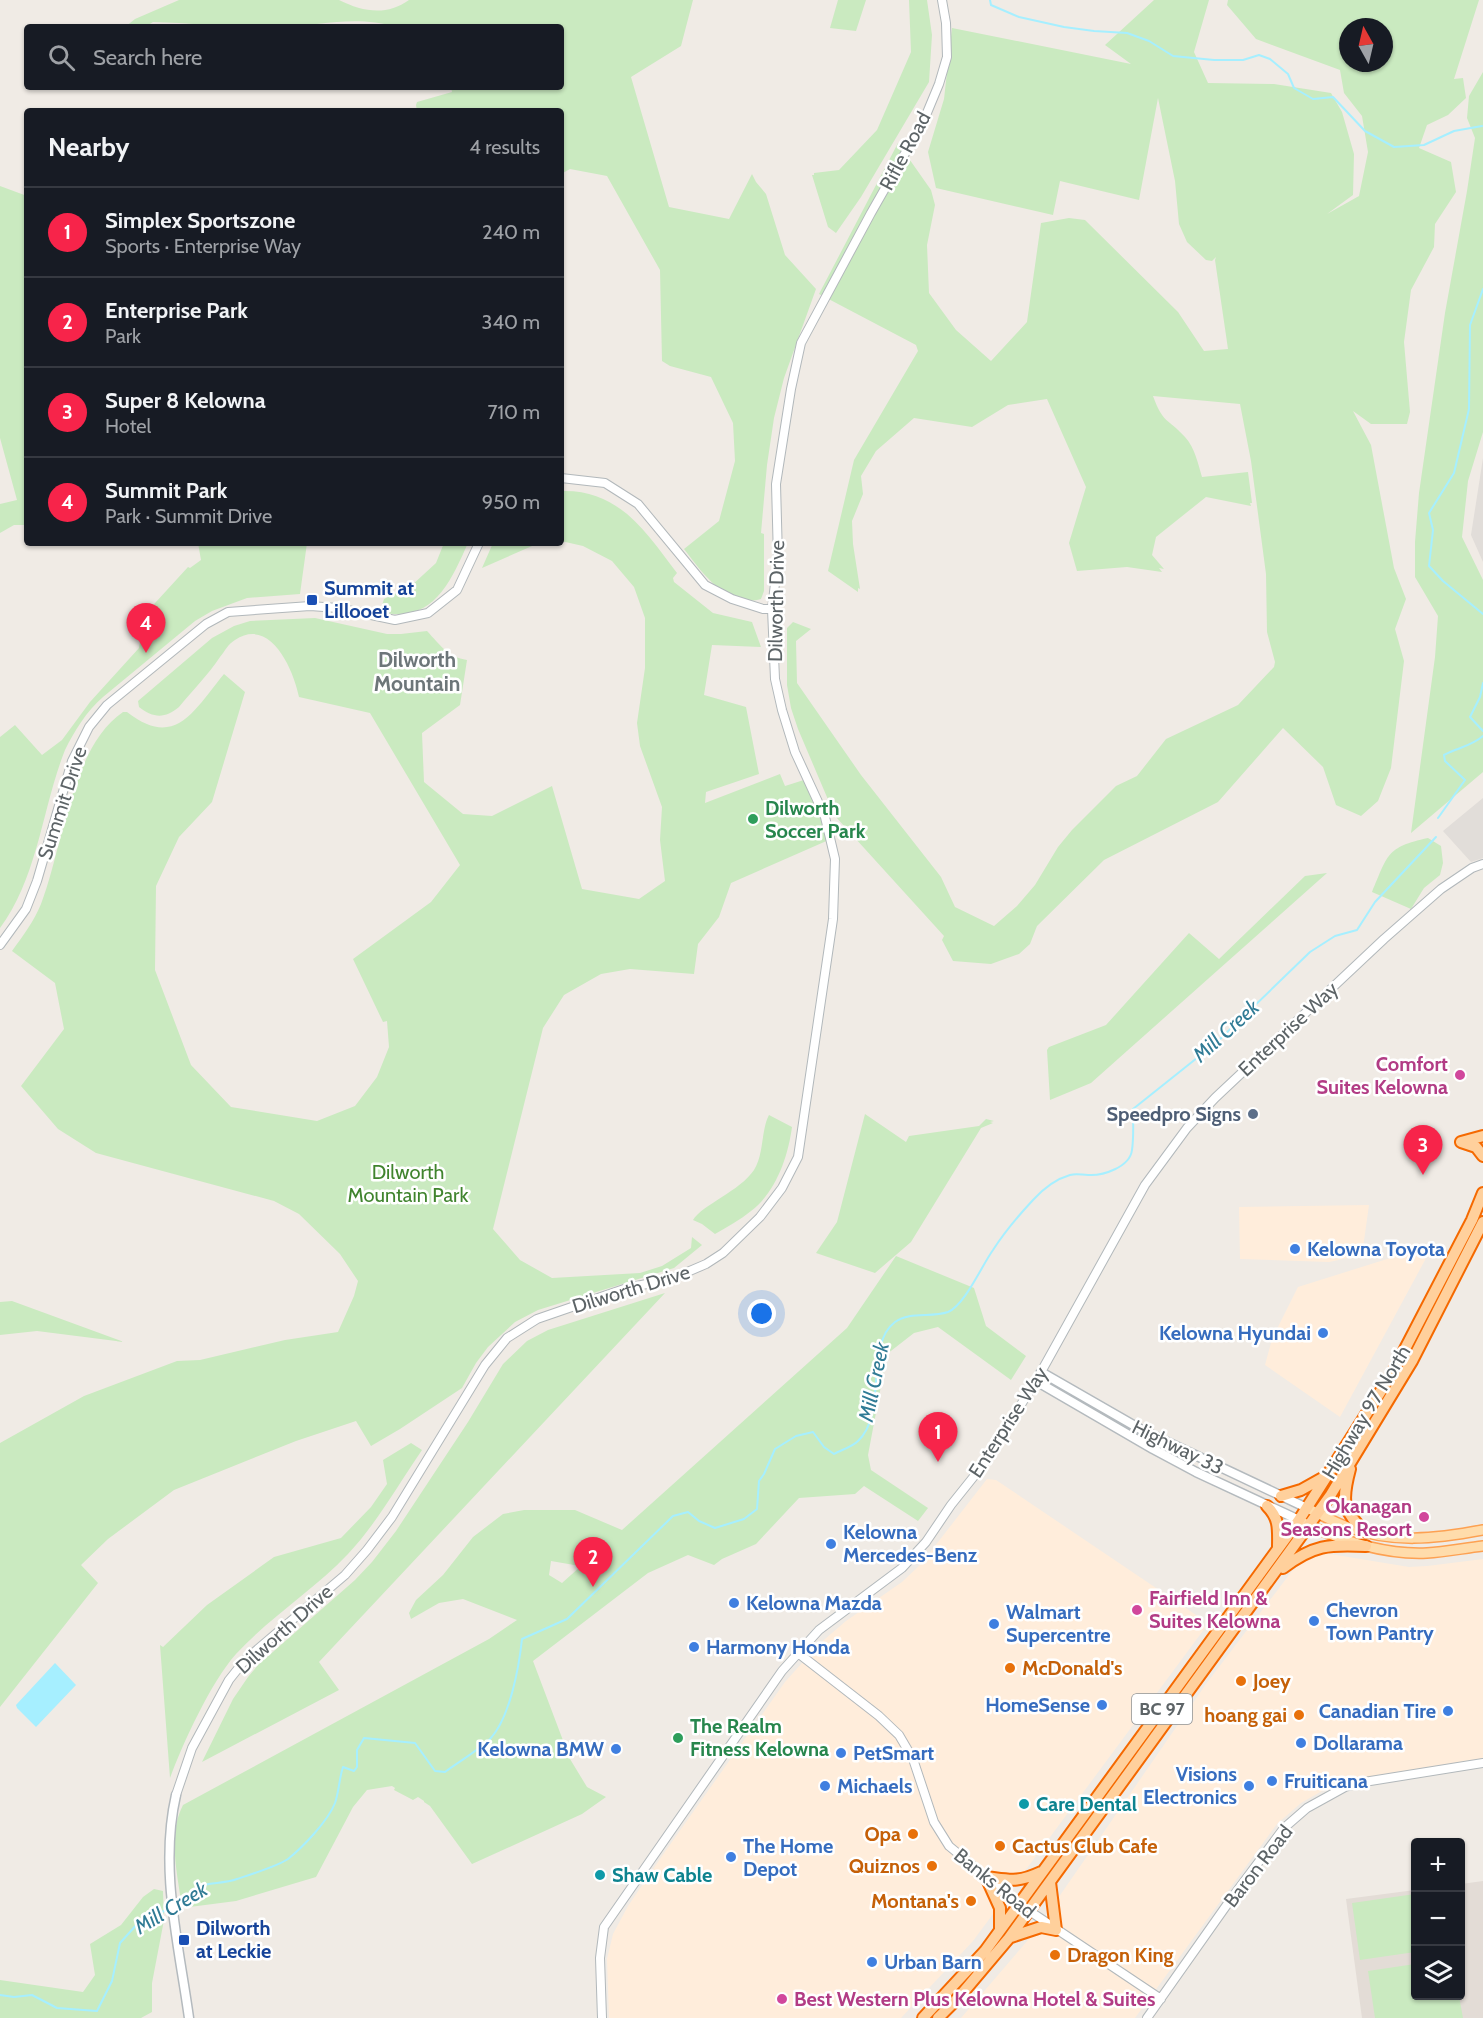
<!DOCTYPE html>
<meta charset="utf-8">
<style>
body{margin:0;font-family:Cabin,sans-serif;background:#20242c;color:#f1f3f6}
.controls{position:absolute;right:18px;bottom:18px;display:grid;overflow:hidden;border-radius:6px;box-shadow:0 2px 4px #0004}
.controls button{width:54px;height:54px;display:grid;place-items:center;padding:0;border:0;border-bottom:2px solid #363941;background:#171b24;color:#f1f3f6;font:30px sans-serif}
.compass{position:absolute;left:1339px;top:18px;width:54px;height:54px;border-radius:50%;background:#171b24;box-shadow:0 2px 4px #0004;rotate:352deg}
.you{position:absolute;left:762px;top:1314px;width:21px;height:21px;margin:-15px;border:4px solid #fff;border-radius:50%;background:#1a73e8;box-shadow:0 0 0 9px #1a73e833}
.badge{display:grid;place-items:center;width:39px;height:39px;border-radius:50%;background:#f7244a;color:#fff;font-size:20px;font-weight:700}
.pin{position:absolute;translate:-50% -50px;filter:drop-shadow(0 2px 3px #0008)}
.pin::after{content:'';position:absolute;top:32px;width:21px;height:18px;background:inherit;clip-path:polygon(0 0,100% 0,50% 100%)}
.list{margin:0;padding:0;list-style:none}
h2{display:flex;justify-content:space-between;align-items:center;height:78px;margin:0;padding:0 24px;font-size:26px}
h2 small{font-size:20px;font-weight:400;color:#9ea1a6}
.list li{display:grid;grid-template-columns:39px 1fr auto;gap:18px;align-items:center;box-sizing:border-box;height:90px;padding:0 24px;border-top:2px solid #363941}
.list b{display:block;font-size:22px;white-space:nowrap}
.list p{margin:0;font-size:20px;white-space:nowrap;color:#9ea1a6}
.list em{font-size:20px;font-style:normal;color:#9ea1a6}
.icon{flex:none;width:33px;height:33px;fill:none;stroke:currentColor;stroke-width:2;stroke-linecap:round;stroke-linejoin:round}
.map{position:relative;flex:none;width:1483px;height:2018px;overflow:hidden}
.search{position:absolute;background:#171b24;box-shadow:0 2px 4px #0004;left:24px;top:24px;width:540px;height:66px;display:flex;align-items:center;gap:15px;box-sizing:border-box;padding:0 21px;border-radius:6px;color:#9ea1a6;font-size:22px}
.panel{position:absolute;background:#171b24;box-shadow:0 2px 4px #0004;left:24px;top:108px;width:540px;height:438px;border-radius:6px}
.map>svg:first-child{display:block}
</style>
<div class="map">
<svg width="1483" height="2018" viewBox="0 0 1483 2018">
<rect width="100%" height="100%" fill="#f0ebe5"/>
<path fill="#ffeddb" d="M1369,1205L1362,1255L1329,1262L1240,1259L1239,1207Z
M1431,1249L1340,1417L1265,1365L1272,1339L1298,1287L1403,1254Z
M987,1479L996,1480L1202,1619L1205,1628L973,1941L901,2018H609L607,1959L613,1934L628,1906L662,1856L785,1682L818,1645L846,1621L902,1582L921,1564Z
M1324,1553L1409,1567L1427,1566L1483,1559V1760L1361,1778L1322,1791L1301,1803L1277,1824L1135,2018H961L1034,1933L1206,1684L1292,1571L1308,1558Z"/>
<path fill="#e1ddd9" d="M1483,458V562L1471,535Z
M1483,798V858L1471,862L1443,831Z"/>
<path fill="#e3dcd6" d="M1483,1881V2018H1362L1346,1899L1415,1890L1416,1996H1460L1461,1884Z"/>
<path fill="#caeac0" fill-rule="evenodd" d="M179,0H339C363,12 387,16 409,0H693L681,46L631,77L669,207L729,219L752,174L756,182L766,194L785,255L816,289L784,378L774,418L767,465L761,533L764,534V591L761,599C727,609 701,571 684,549L719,521L735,461L733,423L711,377L670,366L662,361L660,270L607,176L570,169L561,174V111H417L416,105L417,102L452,92L451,87H561V27H396C357,15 322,25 282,27C239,29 196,23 153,22L145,27H125L135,19Z
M838,0H866L856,31L830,28Z
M909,0H927L932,35L929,82L861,197L836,233L828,227L812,175H814V173L839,170L877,130L911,52Z
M1154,0H1209L1194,52L1208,83L1274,84L1331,93L1342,112L1354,154L1353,195L1327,214L1359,196L1368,152L1362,116L1344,93L1340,70L1256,39L1227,5L1228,0H1479L1454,79L1463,78L1466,98L1448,115L1427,125L1419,148L1451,162L1456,192L1435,224L1434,247L1411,290L1404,342L1410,412L1407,424H1371L1353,411L1371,445L1394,568L1406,599L1395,629L1404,661L1391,768L1378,801L1361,816L1336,805L1323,767L1283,728L1218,802L1104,860L1037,926L1030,944L1019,954L991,964L953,961L942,940L944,936L835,816L798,729L791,708L787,685V628L793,622L811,629L796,641L797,683L861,775L941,877L955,907L994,926L1017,906L1035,885L1058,847L1072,830L1116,786L1137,776L1166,739L1238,705L1274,667L1275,662L1267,632L1266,574L1251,461L1240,404L1153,396C1163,424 1168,418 1185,437C1195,448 1198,464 1202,477L1248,472L1252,503H1250L1251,506L1206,497L1156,537L1152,555L1164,569L1159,568L1162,572L1127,567L1077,571L1069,543L1086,487L1047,399L1008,405L972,427L914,418L876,451L861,476L863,494L852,521L853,544L860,589L858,588V592L828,571L854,460L918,351L916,345L819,294L898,143L931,190L935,205L927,245L929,293L956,330L991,361L1027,322L1041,223L1069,218L1085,220L1178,312L1204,351L1228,349L1215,260L1216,257L1212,261L1206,260L1187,242L1179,224L1175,181L1158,98L1139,200L1060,181L1053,215L936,188L928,152L944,99L952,28L1131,64L1105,45ZM1348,27H1384V63H1348Z
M1483,72V432L1468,481L1462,537L1483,580V772L1411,833L1435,657L1438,616L1415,577V542L1419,493L1445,313L1467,191L1475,138L1467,118L1469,96Z
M0,186L27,196V530L26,525H14L0,533V504L17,500L0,438Z
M561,491C619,489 646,532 677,573L673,578L674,582L713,613L752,622L761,647L712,645L704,695L746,707L759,774L706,792L705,803L780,774L785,786L807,779L831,839L731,883L719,917L698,944L694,974L630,969L601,974L564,995L543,1028L493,1229L520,1260L552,1278L640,1273L662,1266L691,1248L692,1237L702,1245L674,1268L538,1310L515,1322L488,1347L476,1363L462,1388L400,1429L371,1446L356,1421L296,1441L174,1490L108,1539L81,1565L98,1583L0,1707V1443L84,1396L177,1361L200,1360L285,1340L338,1332L354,1296L358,1281L340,1254L299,1214L274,1201L96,1153L58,1129L21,1086L64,1029L55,983L12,951C23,936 34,921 41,904C63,848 71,747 123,712H127C176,750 194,710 224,674L245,692L212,802L179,837L156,886L155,970L191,1065L231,1107L317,1121L355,1106L377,1077L389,1047L387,1021L383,1022L353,959L431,902L460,865L370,713L299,697C294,671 271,616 235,640C228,644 225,651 220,657C208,675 192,691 179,707C165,719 153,718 139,707L138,701L212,638L234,626L250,621L315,618L387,634H401L427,631C440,645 448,657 467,660L460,705L422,733L424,782L463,814L492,816L552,786L582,889L639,899L665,881L660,840L662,807L640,746L637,723L645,668V618L634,587L612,561L583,546L561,541Z
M198,543H307L300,594L247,598L212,611L195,621L103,697C86,712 75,730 65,750C42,808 38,877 0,928V737L15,725L42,755L62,740L90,702L139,648L145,614L188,567L190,568L201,560Z
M444,543H468C450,583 433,624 380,612L384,599L411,586L436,563Z
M493,543H539L482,568Z
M1428,838L1441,846L1443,863L1440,875L1424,888L1411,909L1372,892C1388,855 1386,847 1428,838Z
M1327,873L1091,1083L1050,1100L1047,1050L1049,1047L1106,1025L1189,933L1219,959L1305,876Z
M865,1114L906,1142L909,1136L979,1126L986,1119L994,1121L990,1122L993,1123L981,1128L911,1242L875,1273L816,1253L837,1222Z
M769,1115L792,1127C788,1157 776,1192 751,1211C740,1220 727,1227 715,1234L702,1224L693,1220C702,1205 740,1191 754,1170C764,1154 761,1130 769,1115Z
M896,1256L974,1288L986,1326L1026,1356L1011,1380L938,1327L914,1333L887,1354L868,1455L871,1470L928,1508L918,1521L864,1486L855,1494L799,1498L756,1544L722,1559L714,1565L688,1555L648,1573L533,1661L570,1759L587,1787L606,1797L582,1814L472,1864L430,1806L424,1802V1801L418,1797L413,1800L394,1790L395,1788L392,1786L367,1790L353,1807L316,1877L236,1901L182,1908C178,1876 167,1836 183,1805L489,1639L517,1620L463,1599L439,1603L411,1619L409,1613L416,1600L443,1575L473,1537L503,1514L524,1510H575L622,1530L847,1328ZM551,1561L580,1566H581L562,1583L549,1575Z
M665,1293L319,1662L339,1690L202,1762L233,1699L248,1677L258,1665L355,1580L372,1562L396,1531L468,1422L503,1364L527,1341L548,1330Z
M12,1301L124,1342L37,1331L0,1335V1302Z
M411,1443L422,1450C398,1485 377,1523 348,1554C314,1590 270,1617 236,1654C211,1682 183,1743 170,1778L160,1645L163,1647L207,1605L274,1557L341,1538L371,1507L387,1484L383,1460Z
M154,1889L163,1891L164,1920L152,1983V2012L141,2018H0V1980L83,1992L95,1975L90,1944L121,1925L143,1897Z
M1415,1894V1952L1360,1960L1352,1903Z
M1415,1964L1416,1996H1459L1463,2018H1375L1368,1971Z"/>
<path fill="#a6efff" d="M55,1663L76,1685L36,1727L17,1708L16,1705Z"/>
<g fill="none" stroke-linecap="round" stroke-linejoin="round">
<path stroke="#a6efff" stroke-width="2" d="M990,0L991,5L1019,17L1064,27L1094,31L1127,33L1149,41L1173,56L1214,60H1243L1259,55L1270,59L1288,74L1294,88L1313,99L1333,97L1365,131L1394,147L1424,145L1454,131L1482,126
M1483,289L1470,325L1469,409L1454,473L1429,513L1433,530L1429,566L1443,581L1483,614
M1483,683L1480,697L1470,717L1483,731
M1438,818L1465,780L1445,761L1444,755C1457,748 1472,746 1483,736
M174,1907L182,1905C194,1877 215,1887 237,1879C249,1875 278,1866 288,1859C303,1847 328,1821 335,1803C339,1792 339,1779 343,1767L354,1771L357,1767V1750L364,1738L415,1743L435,1771L445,1772C460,1761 476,1752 490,1739C510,1718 519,1667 522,1639L567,1619L673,1516L688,1512L699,1521L715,1528L744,1519L757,1509L759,1481L764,1474L775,1449L796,1436L813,1432L824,1447L834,1454C841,1450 852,1447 858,1441C888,1414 864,1345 895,1322C910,1311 931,1318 948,1312C965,1305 982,1265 993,1250C1004,1233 1019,1215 1033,1200C1043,1189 1056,1179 1070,1175C1077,1173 1082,1175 1088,1175C1103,1176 1130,1167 1132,1150C1134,1137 1133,1122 1133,1109L1217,1042L1310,952L1335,936L1357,930L1375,902L1436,837
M0,1995L14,1997L32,1995L57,2008L97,2011L112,1981L120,1943L140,1921L169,1909"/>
<g stroke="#b2b8bb" stroke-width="10">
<path id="tertiary" d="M561,478L605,483L638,504L705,585L732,599L763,609H772
M0,945L26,909L37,881L72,761L89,727L107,705L206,624L228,612L310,606L338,608L395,620L428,613L457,590L479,543
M798,1653L879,1716L899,1735L913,1759L934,1822L949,1846L1019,1904L1161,1999
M176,1795L192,1748L229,1680L245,1660L345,1575L367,1550L392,1517L485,1365L507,1338L537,1319L627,1288L671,1279L706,1264L723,1253L760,1217L782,1188L798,1157L833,919L835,859L825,817L795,752L782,710L775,679L772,609L778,558L776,484L791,389L801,343L871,213L924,120L939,84L947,57L946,23L942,0
M602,2018L600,1958L604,1927L782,1671L819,1630L902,1568L926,1542L951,1505L987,1460L1041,1372L1145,1185L1187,1128L1215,1098L1384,939L1441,889L1472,868L1483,864
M1147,2018L1231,1899L1284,1828L1307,1808L1345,1787L1364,1782L1483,1763"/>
</g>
<g stroke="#b4babe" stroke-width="11">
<path id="secondary" d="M1041,1372L1142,1430L1307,1508
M1036,1381L1153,1449L1196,1472L1299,1520
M176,1795C159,1869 179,1945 189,2018"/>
</g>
<g stroke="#fda152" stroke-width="12">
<path id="primary" d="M1307,1508C1320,1514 1332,1521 1345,1526C1391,1544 1436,1539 1483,1530
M1304,1523C1342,1541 1384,1555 1427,1553C1445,1552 1465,1548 1483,1546"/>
</g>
<g stroke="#f56900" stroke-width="14">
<path id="trunk" d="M1461,1142L1476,1147L1483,1156
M1461,1142L1483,1136
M1350,1469C1342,1499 1341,1511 1366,1532
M1281,1496L1301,1490L1326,1476
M1267,1506C1280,1519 1278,1530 1278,1548
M1283,1568C1313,1545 1329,1544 1366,1546
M986,1877C1011,1880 1017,1883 1041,1872
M986,1877L1000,1908V1930
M1011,1937L1041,1927L1056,1930L1050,1882
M923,2018L985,1951L1299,1520L1393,1372L1472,1220L1483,1193
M938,2018L960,1996L1009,1938L1330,1496L1412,1361L1483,1222"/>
</g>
<use href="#tertiary" stroke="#fff" stroke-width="8"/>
<use href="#secondary" stroke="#fff" stroke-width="8"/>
<use href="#primary" stroke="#ffdcab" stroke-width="9"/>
<use href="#trunk" stroke="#ffd09c" stroke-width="10"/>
</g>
<g fill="#1a4fb4" stroke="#fff" stroke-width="2">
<rect x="306" y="594" width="12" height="12" rx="3"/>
<rect x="178" y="1934" width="12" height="12" rx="3"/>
</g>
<g fill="#2e9e5b" stroke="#fff" stroke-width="2">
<circle cx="753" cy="819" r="6"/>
<circle cx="678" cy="1738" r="6"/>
</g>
<g fill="#d1479c" stroke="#fff" stroke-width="2">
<circle cx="1460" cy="1075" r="6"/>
<circle cx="1424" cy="1517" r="6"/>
<circle cx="1137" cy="1610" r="6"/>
<circle cx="782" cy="1999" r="6"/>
</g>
<circle fill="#5c6f8a" stroke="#fff" stroke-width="2" cx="1253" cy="1114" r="6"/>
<g fill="#3f7fe0" stroke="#fff" stroke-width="2">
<circle cx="1295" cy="1249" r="6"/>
<circle cx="1323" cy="1333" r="6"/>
<circle cx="831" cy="1544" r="6"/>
<circle cx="734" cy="1603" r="6"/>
<circle cx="1314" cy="1621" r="6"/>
<circle cx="994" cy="1624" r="6"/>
<circle cx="694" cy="1647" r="6"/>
<circle cx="1102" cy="1705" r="6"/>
<circle cx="1448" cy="1711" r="6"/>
<circle cx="1301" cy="1743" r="6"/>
<circle cx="616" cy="1749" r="6"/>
<circle cx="841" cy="1753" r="6"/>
<circle cx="1272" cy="1781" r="6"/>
<circle cx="825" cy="1786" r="6"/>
<circle cx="1249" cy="1786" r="6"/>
<circle cx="731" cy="1857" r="6"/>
<circle cx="872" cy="1962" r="6"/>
</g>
<g fill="#e8710a" stroke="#fff" stroke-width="2">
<circle cx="1010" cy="1668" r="6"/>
<circle cx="1241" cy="1681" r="6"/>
<circle cx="1299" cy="1715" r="6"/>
<circle cx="913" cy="1834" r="6"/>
<circle cx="1000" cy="1846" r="6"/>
<circle cx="932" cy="1866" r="6"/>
<circle cx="971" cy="1901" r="6"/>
<circle cx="1055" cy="1955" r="6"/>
</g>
<g fill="#0f9aa8" stroke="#fff" stroke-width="2">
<circle cx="1024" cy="1804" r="6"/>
<circle cx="600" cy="1875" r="6"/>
</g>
<g text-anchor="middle" stroke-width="5" stroke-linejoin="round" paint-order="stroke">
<rect fill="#fff" stroke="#8e9295" stroke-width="1.5" x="1132" y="1694" width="60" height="30" rx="4.5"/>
<g font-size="18" font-weight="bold" fill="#5d6467">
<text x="1162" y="1715">BC 97</text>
</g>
<g font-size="20" fill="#5d6467" stroke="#fff">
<text transform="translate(905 151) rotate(-62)" y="7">Rifle Road</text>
<text transform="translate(776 601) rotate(-89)" y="7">Dilworth Drive</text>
<text transform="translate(62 803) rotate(-72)" y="7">Summit Drive</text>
<text transform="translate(1288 1029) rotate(-43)" y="7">Enterprise Way</text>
<text transform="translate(631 1289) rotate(-17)" y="7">Dilworth Drive</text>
<text transform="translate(1366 1412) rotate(-59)" y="7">Highway 97 North</text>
<text transform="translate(1008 1422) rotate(-57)" y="7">Enterprise Way</text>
<text transform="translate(1178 1447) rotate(26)" y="7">Highway 33</text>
<text transform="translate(284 1629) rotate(-42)" y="7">Dilworth Drive</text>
<text transform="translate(1258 1866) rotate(-52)" y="7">Baron Road</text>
<text transform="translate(995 1883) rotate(39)" y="7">Banks Road</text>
</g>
<g font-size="20" font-weight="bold" fill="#164399" stroke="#fff" text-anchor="start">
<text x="324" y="595">Summit at<tspan x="324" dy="23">Lillooet</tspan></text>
<text x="196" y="1935">Dilworth<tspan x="196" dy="23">at Leckie</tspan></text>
</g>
<g font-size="20" font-weight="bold" fill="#27864d" stroke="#fff" text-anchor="start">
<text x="765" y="815">Dilworth<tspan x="765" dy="23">Soccer Park</tspan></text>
<text x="690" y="1733">The Realm<tspan x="690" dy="23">Fitness Kelowna</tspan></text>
</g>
<g font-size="20" font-weight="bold" fill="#b23c85" stroke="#fff" text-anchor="end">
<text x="1448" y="1071">Comfort<tspan x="1448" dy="23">Suites Kelowna</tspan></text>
<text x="1412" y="1513">Okanagan<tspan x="1412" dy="23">Seasons Resort</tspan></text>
<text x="1149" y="1605" text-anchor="start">Fairfield Inn &amp;<tspan x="1149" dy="23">Suites Kelowna</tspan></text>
<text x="794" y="2006" text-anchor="start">Best Western Plus Kelowna Hotel &amp; Suites</text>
</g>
<g font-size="20" font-weight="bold" fill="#4e5e75" stroke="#fff" text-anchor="end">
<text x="1241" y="1121">Speedpro Signs</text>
</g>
<g font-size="20" fill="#40842e" stroke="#fff">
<text x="408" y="1179">Dilworth<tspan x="408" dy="23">Mountain Park</tspan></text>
</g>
<g font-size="20" font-weight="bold" fill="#366cbe" stroke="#fff" text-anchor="start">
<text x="1307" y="1256">Kelowna Toyota</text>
<text x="1311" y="1340" text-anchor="end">Kelowna Hyundai</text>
<text x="843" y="1539">Kelowna<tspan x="843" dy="23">Mercedes-Benz</tspan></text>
<text x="746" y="1610">Kelowna Mazda</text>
<text x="1326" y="1617">Chevron<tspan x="1326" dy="23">Town Pantry</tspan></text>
<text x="1006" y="1619">Walmart<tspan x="1006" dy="23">Supercentre</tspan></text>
<text x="706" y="1654">Harmony Honda</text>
<text x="1090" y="1712" text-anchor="end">HomeSense</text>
<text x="1436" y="1718" text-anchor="end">Canadian Tire</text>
<text x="1313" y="1750">Dollarama</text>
<text x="604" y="1756" text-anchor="end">Kelowna BMW</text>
<text x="853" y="1760">PetSmart</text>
<text x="1237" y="1781" text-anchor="end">Visions<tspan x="1237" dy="23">Electronics</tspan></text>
<text x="1284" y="1788">Fruiticana</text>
<text x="837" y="1793">Michaels</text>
<text x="743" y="1853">The Home<tspan x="743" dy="23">Depot</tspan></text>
<text x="884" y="1969">Urban Barn</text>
</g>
<g font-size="20" font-weight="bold" fill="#c56008" stroke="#fff" text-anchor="start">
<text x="1022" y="1675">McDonald's</text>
<text x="1253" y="1688">Joey</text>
<text x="1287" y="1722" text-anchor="end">hoang gai</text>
<text x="901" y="1841" text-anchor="end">Opa</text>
<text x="1012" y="1853">Cactus Club Cafe</text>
<text x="920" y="1873" text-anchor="end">Quiznos</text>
<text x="959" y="1908" text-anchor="end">Montana's</text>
<text x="1067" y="1962">Dragon King</text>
</g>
<g font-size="20" font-weight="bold" fill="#0d838f" stroke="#fff" text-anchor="start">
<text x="1036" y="1811">Care Dental</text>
<text x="612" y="1882">Shaw Cable</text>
</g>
<g font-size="21" font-weight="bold" fill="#6d7679" stroke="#fff">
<text x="417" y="667">Dilworth<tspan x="417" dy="24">Mountain</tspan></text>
</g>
<g font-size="21" font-style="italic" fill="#307b95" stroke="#fff">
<text transform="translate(1226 1031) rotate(-42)" y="7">Mill Creek</text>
<text transform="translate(874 1382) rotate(-78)" y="7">Mill Creek</text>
<text transform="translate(171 1908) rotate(-31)" y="7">Mill Creek</text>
</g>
</g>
</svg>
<div class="controls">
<button>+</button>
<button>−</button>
<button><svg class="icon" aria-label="layers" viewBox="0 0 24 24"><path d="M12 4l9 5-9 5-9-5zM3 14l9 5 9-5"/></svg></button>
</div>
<svg class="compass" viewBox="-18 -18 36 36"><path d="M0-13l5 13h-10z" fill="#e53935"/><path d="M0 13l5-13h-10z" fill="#9ea1a6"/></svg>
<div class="you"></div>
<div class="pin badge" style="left:938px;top:1462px">1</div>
<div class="pin badge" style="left:593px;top:1587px">2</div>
<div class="pin badge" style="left:1423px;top:1175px">3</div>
<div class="pin badge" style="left:146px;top:653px">4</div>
<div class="search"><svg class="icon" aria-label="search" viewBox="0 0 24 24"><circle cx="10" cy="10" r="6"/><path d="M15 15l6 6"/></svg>Search here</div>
<section class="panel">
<h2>Nearby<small>4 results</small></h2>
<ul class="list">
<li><span class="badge">1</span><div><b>Simplex Sportszone</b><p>Sports · Enterprise Way</p></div><em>240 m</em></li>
<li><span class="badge">2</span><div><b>Enterprise Park</b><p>Park</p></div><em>340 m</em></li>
<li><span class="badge">3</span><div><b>Super 8 Kelowna</b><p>Hotel</p></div><em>710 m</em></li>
<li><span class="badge">4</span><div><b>Summit Park</b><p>Park · Summit Drive</p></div><em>950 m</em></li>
</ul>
</section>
</div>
